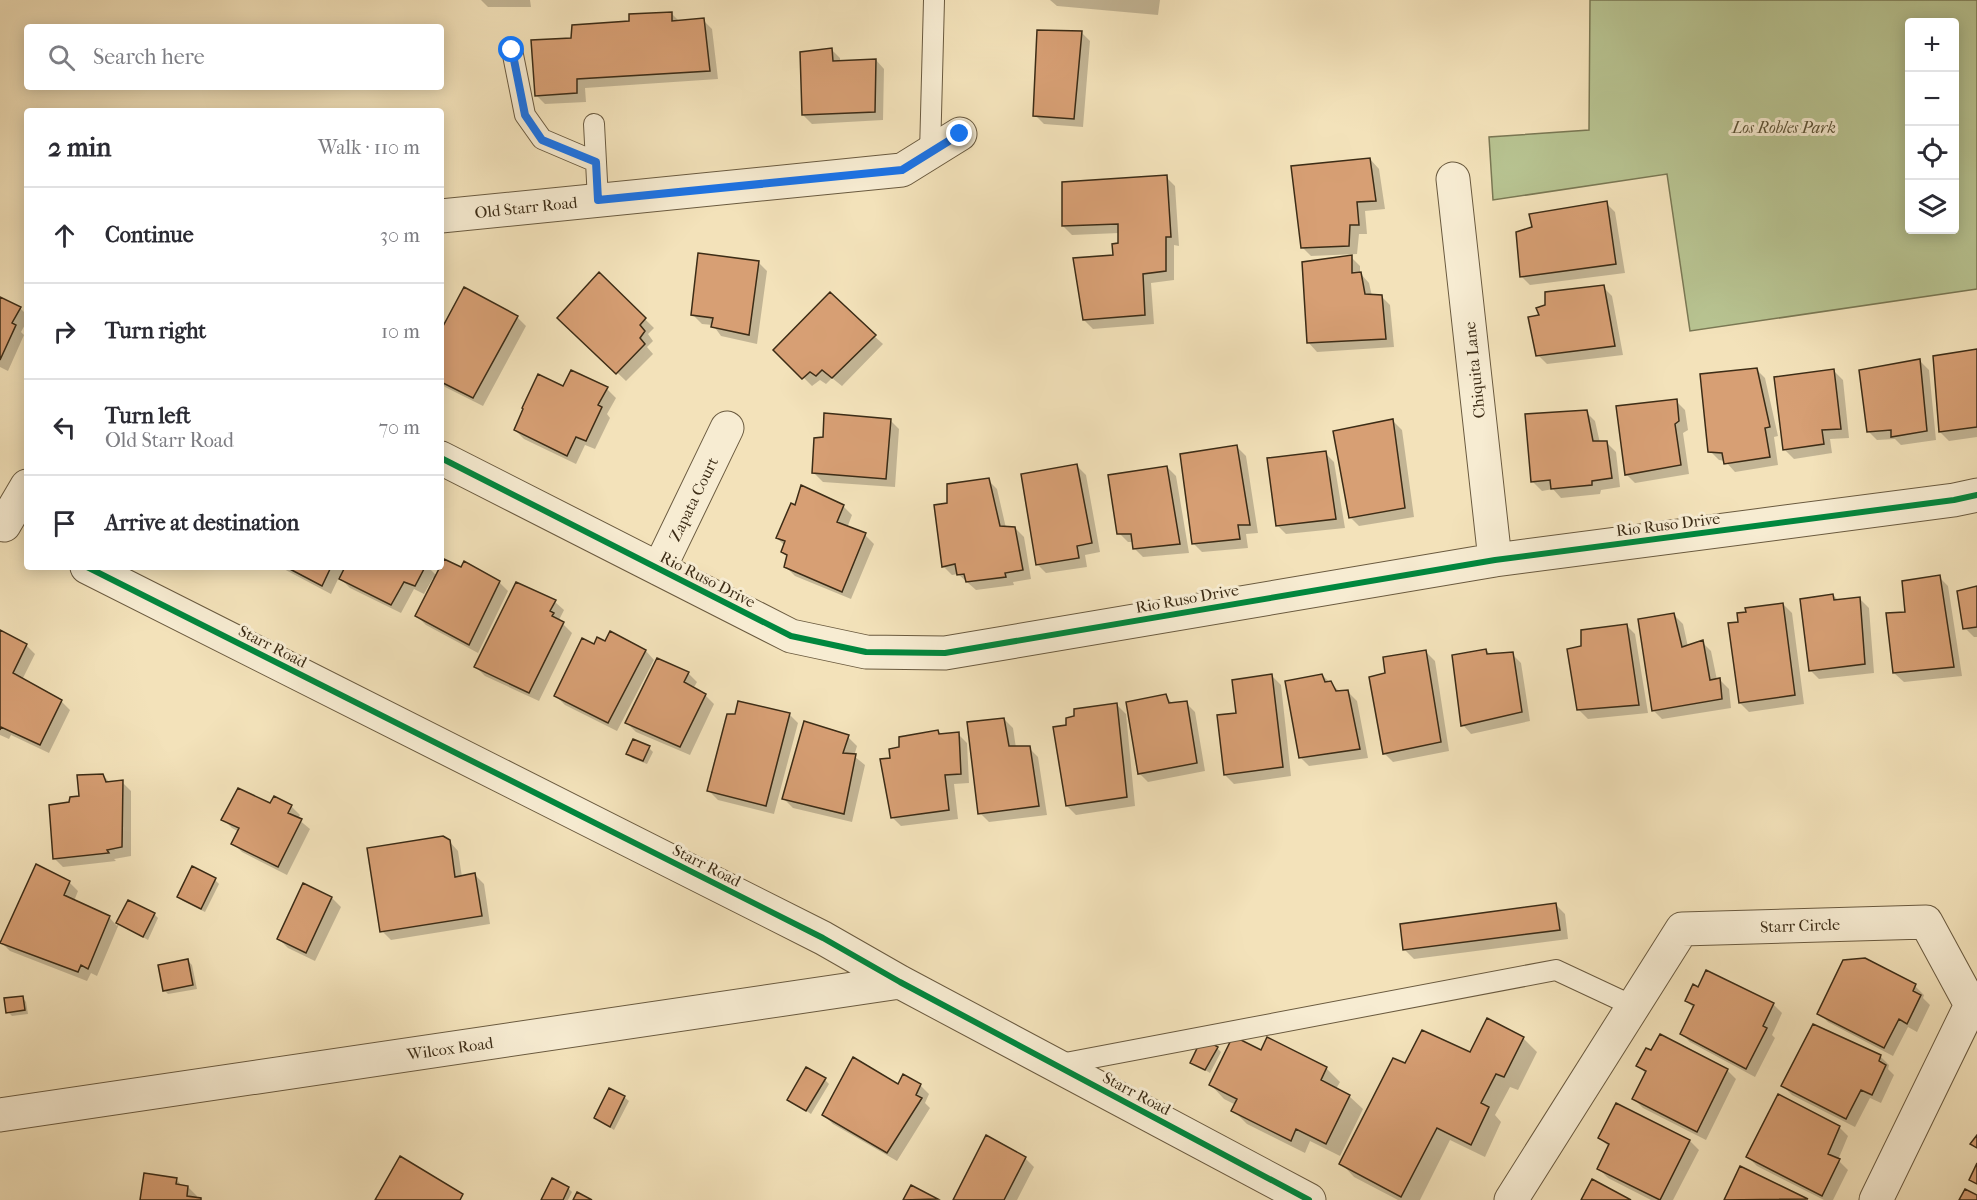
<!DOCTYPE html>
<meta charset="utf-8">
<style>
body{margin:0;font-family:"IM FELL French Canon",serif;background:#f7f7f7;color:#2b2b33}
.controls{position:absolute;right:18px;top:18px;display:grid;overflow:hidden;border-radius:6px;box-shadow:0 3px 15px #0003}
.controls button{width:54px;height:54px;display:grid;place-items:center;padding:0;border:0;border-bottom:2px solid #e1e1e2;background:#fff;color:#2b2b33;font:30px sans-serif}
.stop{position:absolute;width:18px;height:18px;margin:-14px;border:4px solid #1a73e8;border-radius:50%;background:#fff}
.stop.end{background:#1a73e8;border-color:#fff;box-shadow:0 2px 6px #0008}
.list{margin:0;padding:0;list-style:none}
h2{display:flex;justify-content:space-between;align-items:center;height:78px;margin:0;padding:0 24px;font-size:26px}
h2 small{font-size:20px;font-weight:400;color:#7c7c81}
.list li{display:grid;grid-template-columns:39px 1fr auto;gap:18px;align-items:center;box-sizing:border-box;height:96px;padding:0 24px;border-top:2px solid #e1e1e2}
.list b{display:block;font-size:22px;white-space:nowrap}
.list p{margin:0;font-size:20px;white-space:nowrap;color:#7c7c81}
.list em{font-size:20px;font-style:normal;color:#7c7c81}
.icon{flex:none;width:33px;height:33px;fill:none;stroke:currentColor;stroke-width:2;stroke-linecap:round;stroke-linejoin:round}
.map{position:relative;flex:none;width:1977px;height:1200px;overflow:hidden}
.search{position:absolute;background:#fff;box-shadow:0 3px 15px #0003;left:24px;top:24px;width:420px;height:66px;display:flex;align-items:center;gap:15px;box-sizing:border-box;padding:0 21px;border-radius:6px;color:#7c7c81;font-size:22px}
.panel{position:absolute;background:#fff;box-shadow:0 3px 15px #0003;left:24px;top:108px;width:420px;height:462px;border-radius:6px}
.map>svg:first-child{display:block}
</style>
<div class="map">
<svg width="1977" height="1200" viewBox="0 0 1977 1200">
<rect width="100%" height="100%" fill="#f3e2ba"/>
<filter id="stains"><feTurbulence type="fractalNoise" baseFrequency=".00333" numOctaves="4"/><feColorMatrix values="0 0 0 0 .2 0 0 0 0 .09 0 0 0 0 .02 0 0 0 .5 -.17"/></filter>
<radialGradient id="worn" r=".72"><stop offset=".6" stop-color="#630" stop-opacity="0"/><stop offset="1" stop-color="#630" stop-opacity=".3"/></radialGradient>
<path fill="#b8c492" stroke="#7a7854" stroke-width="1.5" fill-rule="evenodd" d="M1590,0H1977V289L1690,331L1667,174L1493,200L1489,137L1589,130ZM1910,22H1954V230H1910Z"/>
<path fill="#0003" d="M481,0H530L531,7H488Z
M1050,0H1160L1158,15L1057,6Z
M672,14L680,22L703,20L712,29L718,79L585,88L586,102L545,104L536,95L572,39L631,22Z
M1081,32L1090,41L1083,127L1044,124L1035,115Z
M831,49L840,58V62L876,60L884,69L883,120L812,124L803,115Z
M1370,159L1379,169L1385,209L1365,211L1367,234H1359L1357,254L1311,256L1302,247Z
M1166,177L1175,186L1179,246L1174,245V280L1151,283L1154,324L1093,329L1084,320L1115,257L1120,245L1119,233L1072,235L1063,226Z
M1606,203L1615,212L1625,273L1530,285L1521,276Z
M1351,257L1360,266V273L1369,283L1372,296H1381L1390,305L1394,347L1317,352L1308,342Z
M758,262L767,271L757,344L721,336L713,325L702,324L693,315Z
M599,274L654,328L648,334L653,341L647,347L653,354L626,381L560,318Z
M1603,287L1612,296L1623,355L1547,364L1538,355L1541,317Z
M0,298L20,308L27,315V321L21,332L24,335L8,371L0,367Z
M517,317L526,326L483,406L445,387L441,383V333Z
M874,336L883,344L842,386L832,378L826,384L820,380L812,386L776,350Z
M1977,351V437L1949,441L1940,432Z
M1920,361L1929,370L1936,440L1901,445L1895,439L1877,440L1868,431Z
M1756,369L1765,378L1778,436L1774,437L1778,465L1735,472L1725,461L1719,460L1710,451Z
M1834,371L1843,380L1849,438L1830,439L1832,453L1794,459L1785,450Z
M563,388L607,389L616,398L607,414L610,418L595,449L585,445L576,464L524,439L515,430Z
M1676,401L1685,410L1688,430L1683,433L1689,474L1635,483L1626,474Z
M1586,412L1595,421L1600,443H1607L1616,452L1620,487L1601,490L1600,494L1561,498L1553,489L1542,491L1533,482Z
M890,420L899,429L895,487L823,482L814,473Z
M1393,421L1402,430L1414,517L1359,526L1350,517Z
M1237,447L1246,456L1258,533L1246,534L1248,548L1202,552L1193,543Z
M1325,453L1334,462L1345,528L1286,534L1277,525Z
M1077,466L1086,475L1100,552L1085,555L1087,567L1046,573L1037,564Z
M1167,467L1176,476L1189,553L1143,557L1134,548L1133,542H1128L1119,533Z
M988,480L997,489L1006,528H1015L1024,537L1031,579L1013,582L1014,585L976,590L958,574L952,575L943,566L948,504Z
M843,506L852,515L847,528L865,535L874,544L851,599L795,576L786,567L788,557L783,552L785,546L777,538Z
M464,564L499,582L508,591L478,653L426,625L417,616L435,579L433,578L424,594L414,589L401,613L350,588L339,577L331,594L280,567H428L437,576L462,569Z
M1939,577L1948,586L1962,676L1904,682L1894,673L1906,614Z
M1977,588V637H1974L1965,628Z
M1833,595L1839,601L1860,599L1869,608L1874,673L1819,679L1810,670Z
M555,602L564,610L559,620L572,633L539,701L485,676L476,667Z
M1783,604L1792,613L1804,704L1749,712L1740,703L1739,623L1749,613Z
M1674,615L1683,624L1688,647L1702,642L1711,651L1717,680H1720L1729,689L1731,708L1662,719L1653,710Z
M1626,625L1635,634L1648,713L1588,719L1579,710L1583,648Z
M0,631L26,645L35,654L22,680L61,701L70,710L49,753L11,735L9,739L0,735Z
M611,633L646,651L654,660L617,731L565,705L556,696L595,646L606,643Z
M1486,650L1491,655L1512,654L1521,663L1530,721L1471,734L1463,725Z
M1426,652L1435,661L1449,751L1393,762L1384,753L1387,674Z
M688,673L697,682L693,689L705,695L714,704L690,755L636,732L627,723Z
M1322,675L1340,692H1348L1357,701L1368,758L1309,766L1300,757Z
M1272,676L1281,685L1291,776L1234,784L1225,775L1238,714Z
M1165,696L1173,704L1186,703L1195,712L1205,771L1148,782L1139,773Z
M1117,705L1126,714L1135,806L1076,815L1067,806L1068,726Z
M789,714L798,723L774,814L718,800L709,791Z
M1004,719L1013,728L1016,748H1029L1038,757L1047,815L989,822L980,813Z
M938,731L942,735L958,734L967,743L969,783L954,784L958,819L901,826L892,817L901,748Z
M848,737L857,746L854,756L865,765L852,822L793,808L784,799Z
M649,748L653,752L647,764L632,758L628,753Z
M103,775L110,783L122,782L131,791V856L114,859L116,861L63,867L54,858L70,804L81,797Z
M291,806L300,815L298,819L310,829L287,875L242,852L233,843L239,832L232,828L223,819Z
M449,841L458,851L462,877L475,875L484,884L490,924L391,940L382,931Z
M215,880L219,884L205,912L183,901L178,897Z
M69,882L78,891L74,901L109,917L117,926L129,902L154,914L158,918L148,940L119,924L97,976L91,973L87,981L10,951L1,942Z
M303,885L332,898L341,907L315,961L288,948L279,939Z
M1556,905L1565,914L1568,939L1414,959L1405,950Z
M188,961L192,965L197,989L168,994L164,990Z
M1915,986L1924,995L1923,998L1930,1005L1917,1032L1908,1027L1893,1056L1828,1022L1819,1013Z
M22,997L26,1002L28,1014L12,1016L8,1012Z
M1686,1001L1773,1004L1782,1013L1772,1035L1775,1038L1755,1077L1690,1042L1681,1033L1694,1008Z
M1523,1038L1537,1052L1518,1090L1510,1087L1495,1115L1501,1122L1485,1157L1450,1140L1420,1200H1398L1354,1177L1341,1163L1406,1065L1470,1054Z
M1217,1048L1221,1052L1210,1073L1192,1062Z
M1262,1052L1326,1068L1340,1082L1336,1089L1349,1096L1363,1109L1340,1156L1310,1141L1305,1153L1247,1124L1233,1110L1236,1105L1224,1099L1211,1085Z
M1880,1056L1889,1065L1888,1069L1894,1075L1881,1103L1870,1098L1855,1127L1792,1095L1783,1086Z
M1638,1065L1727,1070L1736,1079L1706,1140L1643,1108L1634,1099L1646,1074Z
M825,1080L829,1084L811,1114L789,1099Z
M920,1085L929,1094L925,1103L930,1108L897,1161L833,1124L824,1115L898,1086Z
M624,1097L629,1101L614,1130L595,1118Z
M1616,1105L1690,1141L1699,1150L1673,1200H1651L1608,1178L1599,1169L1609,1147L1600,1138Z
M1839,1127L1848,1136L1838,1160L1848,1170L1833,1200H1824L1757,1166L1748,1157Z
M1025,1158L1034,1167L1017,1200H955Z
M1741,1168L1807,1200H1726Z
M176,1179L183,1187H188L197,1196L196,1199L200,1200H142Z
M568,1188L572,1192L568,1200H542Z"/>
<path fill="#d79f74" stroke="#3c2c16" stroke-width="1.5" d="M672,12V21L704,18L710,71L577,79V93L535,96L531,40L571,38L572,25L629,21V14Z
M1037,30L1082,31L1074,119L1033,116Z
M832,48L833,61L876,59L875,112L802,115L800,52Z
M1370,158L1376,201L1357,202L1359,225H1350L1349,246L1301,248L1291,166Z
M1167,175L1171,237H1166V271L1143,274L1145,315L1083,320L1073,258L1113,255L1112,244L1118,243V224L1062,226V182Z
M1607,201L1616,264L1520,277L1516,232L1532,227L1529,214Z
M698,253L759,261L749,335L711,327L713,318L691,315Z
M1352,255V273L1361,272L1365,294L1382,295L1386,339L1307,343L1302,262Z
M599,272L646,318L640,325L645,331L640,338L645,344L616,374L557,318Z
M1604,285L1615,346L1536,356L1528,317L1539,315L1536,308L1545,305V292Z
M464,287L518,316L473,398L441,382V330Z
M830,292L876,335L832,378L822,370L816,376L810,372L802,379L773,350Z
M0,297L21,307L12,323L16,325L0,360Z
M1977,349V427L1939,432L1933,356Z
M1920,359L1927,431L1891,437V430L1867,432L1859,370Z
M1757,368L1770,427L1765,428L1770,457L1724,464L1722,453L1708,452L1700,374Z
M1834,369L1841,429L1822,430L1824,444L1783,450L1774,377Z
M571,370L608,387L598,405L602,407L586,441L576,437L567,456L514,430L523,409L522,408L538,374L563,386Z
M1677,399L1679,421L1675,424L1681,465L1625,475L1616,406Z
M1587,410L1593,441H1607L1612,478L1592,481V485L1551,489L1550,480L1531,482L1525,414Z
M824,413L891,419L886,479L812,473L814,438L823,437Z
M1393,419L1405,508L1349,518L1333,431Z
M1237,445L1250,525H1238L1240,539L1192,544L1180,454Z
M1326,451L1336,519L1276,526L1267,458Z
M1077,464L1092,543L1077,546L1079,558L1036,565L1021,474Z
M1167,466L1180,544L1133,549L1131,534H1117L1108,475Z
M989,478L1000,526L1015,527L1023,570L1005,573L1006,577L966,582L964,574L957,575L955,564L942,567L934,505L947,503V484Z
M801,485L844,505L837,522L866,533L842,592L784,567L787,555L781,552L785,541L776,538L791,503L795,505Z
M444,559L461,567L464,561L500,581L469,645L415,616Z
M286,567H331L322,586Z
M345,567H425L415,586L404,582L391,605L339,579Z
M1940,575L1954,667L1893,673L1886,613L1905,612L1902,581Z
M516,582L556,600L550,611L554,613L552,616L564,622L529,693L474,667Z
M1977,586V627L1963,629L1957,591Z
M1833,594L1834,600L1860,597L1865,664L1809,671L1800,599Z
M1783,603L1795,695L1739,703L1728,623L1738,622L1737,613L1746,612L1745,608Z
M1674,613L1682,647L1703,640L1710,680L1720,678L1722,699L1652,711L1638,619Z
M1627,624L1639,705L1577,710L1567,649L1581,646V630Z
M0,630L27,644L13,673L62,700L40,745L1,727L0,730Z
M610,631L646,650L608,723L554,696L582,638L594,644L597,637L605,641Z
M1486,649L1487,654L1513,652L1522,712L1461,726L1452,655Z
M1426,650L1441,742L1383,754L1369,677L1385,673L1383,657Z
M657,658L689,672L684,682L706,694L680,747L625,723Z
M1272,674L1283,767L1224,775L1217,715L1236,713L1232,680Z
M1322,674L1325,682L1331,681L1336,691L1348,690L1360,749L1299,758L1285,681Z
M1166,694L1169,703L1187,701L1197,763L1138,774L1126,702Z
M738,701L790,713L766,806L707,791L727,714H735Z
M1117,703L1127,797L1066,806L1053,727L1066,725V718L1074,716V709Z
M1004,718L1009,746H1030L1039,806L978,814L967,722Z
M804,721L849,735L843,753L856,754L844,814L782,799Z
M938,730L939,734L959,732L961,774L945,775L949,810L891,818L880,759L890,758L889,749L899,747V737Z
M633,739L650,746L643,761L626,754Z
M103,774L106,782L123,780L122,847L107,850L109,853L53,859L49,805L69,802L70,797L79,796L77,775Z
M238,788L270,803L274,796L292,805L288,813L302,819L278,867L231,844L239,828L221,820Z
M443,836L450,840L455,877L475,873L482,916L380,932L367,848Z
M36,864L70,881L64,895L110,916L88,969L81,965L78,972L0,943Z
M192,866L216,878L201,909L177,897Z
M303,883L332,897L306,953L277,939Z
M128,900L155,913L143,937L116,923Z
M1556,903L1560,930L1403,950L1400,924Z
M1865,958L1916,984L1913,991L1921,995L1907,1024L1899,1019L1884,1048L1817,1014L1843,960Z
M188,959L193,985L163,991L158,965Z
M1706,970L1774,1003L1763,1026L1767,1028L1746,1069L1680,1034L1694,1005L1685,1001L1693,984L1698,987Z
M23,996L25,1010L6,1013L4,998Z
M1487,1018L1524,1037L1504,1077L1496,1074L1481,1103L1489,1107L1471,1145L1437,1128L1401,1197L1339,1164L1393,1058L1405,1063L1422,1030L1470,1052Z
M1813,1024L1881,1055L1879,1061L1886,1065L1872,1095L1861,1090L1846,1119L1781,1086Z
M1660,1034L1728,1069L1697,1132L1632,1099L1646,1071L1636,1066L1646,1048L1651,1050Z
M1233,1036L1261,1050L1267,1037L1327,1067L1321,1080L1350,1095L1326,1144L1296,1129L1291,1141L1231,1111L1237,1099L1209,1085Z
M1202,1038L1218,1047L1205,1070L1190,1063Z
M853,1057L898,1084L903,1074L921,1084L916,1095L922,1098L887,1153L822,1115Z
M806,1067L826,1078L806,1111L787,1100Z
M609,1088L625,1096L610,1127L594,1118Z
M1778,1094L1840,1126L1828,1154L1840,1159L1822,1196L1746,1157Z
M1616,1103L1690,1140L1660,1200L1597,1169L1609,1144L1598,1138Z
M986,1135L1026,1157L1004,1200H953Z
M1977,1135V1148L1970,1144Z
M400,1156L463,1194L460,1200H375Z
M1977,1163V1184L1969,1180Z
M1740,1166L1808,1199L1724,1200Z
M144,1173L177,1178L176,1184L188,1186L187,1196L201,1198V1200H140Z
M552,1178L569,1187L563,1200H541Z
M1592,1179L1631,1200H1581Z
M911,1185L938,1199L903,1200Z
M1965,1189L1977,1195V1200H1959Z
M577,1192L592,1200H573Z"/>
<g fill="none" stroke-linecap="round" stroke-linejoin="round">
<g stroke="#6a5a3f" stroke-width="22">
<path id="service" d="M512,50L525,115L542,139L596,162
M594,124L598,200
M930,153L934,0
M1055,1065L1556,970L1633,1006"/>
</g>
<g stroke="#6a5a3f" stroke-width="35">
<path id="minor" d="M1453,179L1495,560
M441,216L902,170L960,134
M441,458L791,636L866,652L945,653L1495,560L1954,500L1977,495
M4,525L27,486
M87,567L823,938L900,982L1309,1200
M659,569L727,428
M0,1115L900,982
M1511,1200L1682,929L1926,922L1971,1005L1876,1200"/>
</g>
<use href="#service" stroke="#f7ecd2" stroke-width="20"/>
<use href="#minor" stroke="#f7ecd2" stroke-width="33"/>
<g stroke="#f7ecd2" stroke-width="10">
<path id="cycleway" d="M441,458L791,636L866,652L945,653L1495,560L1954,500L1977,495
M87,567L823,938L900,982L1309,1200"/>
</g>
<use href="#cycleway" stroke="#00873e" stroke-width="6"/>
</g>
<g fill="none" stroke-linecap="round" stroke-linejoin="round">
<path stroke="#1a73e8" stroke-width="8" d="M512,50L525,115L542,140L596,162L598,200L902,170L960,134"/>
</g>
<g text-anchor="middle" stroke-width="6" stroke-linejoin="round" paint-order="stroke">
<g font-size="16" font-style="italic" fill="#5b5235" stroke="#f7ecd2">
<text x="1784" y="133">Los Robles Park</text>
</g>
<g font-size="16" fill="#3c2c16" stroke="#f7ecd2">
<text transform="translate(526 207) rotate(-6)" y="6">Old Starr Road</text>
<text transform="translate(1474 370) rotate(-96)" y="6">Chiquita Lane</text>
<text transform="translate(693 499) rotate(-64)" y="6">Zapata Court</text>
<text transform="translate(1668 524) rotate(-7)" y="6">Rio Ruso Drive</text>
<text transform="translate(708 579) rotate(27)" y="6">Rio Ruso Drive</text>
<text transform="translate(1187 598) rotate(-10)" y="6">Rio Ruso Drive</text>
<text transform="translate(273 646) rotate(27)" y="6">Starr Road</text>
<text transform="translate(707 865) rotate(27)" y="6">Starr Road</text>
<text transform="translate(1800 925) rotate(-2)" y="6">Starr Circle</text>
<text transform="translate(450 1048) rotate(-8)" y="6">Wilcox Road</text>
<text transform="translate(1137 1093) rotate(28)" y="6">Starr Road</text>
</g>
</g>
<rect width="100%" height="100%" filter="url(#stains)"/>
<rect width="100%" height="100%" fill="url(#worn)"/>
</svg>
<div class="controls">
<button>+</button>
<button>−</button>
<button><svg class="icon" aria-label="locate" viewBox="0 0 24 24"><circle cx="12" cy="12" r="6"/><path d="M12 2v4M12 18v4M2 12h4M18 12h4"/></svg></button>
<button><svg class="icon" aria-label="layers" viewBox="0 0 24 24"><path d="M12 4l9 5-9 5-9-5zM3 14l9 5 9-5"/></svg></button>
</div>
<div class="stop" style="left:512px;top:50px"></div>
<div class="stop end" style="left:960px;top:134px"></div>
<div class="search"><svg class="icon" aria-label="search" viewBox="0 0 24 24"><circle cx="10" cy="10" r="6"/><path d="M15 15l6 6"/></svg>Search here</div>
<section class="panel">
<h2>2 min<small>Walk · 110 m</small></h2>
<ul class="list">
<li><svg class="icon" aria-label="ahead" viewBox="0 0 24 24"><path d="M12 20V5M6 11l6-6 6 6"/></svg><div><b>Continue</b></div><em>30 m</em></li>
<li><svg class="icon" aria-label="right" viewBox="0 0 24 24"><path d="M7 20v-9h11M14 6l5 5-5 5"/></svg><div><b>Turn right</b></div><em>10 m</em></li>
<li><svg class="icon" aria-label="left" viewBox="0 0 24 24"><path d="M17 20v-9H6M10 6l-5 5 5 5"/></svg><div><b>Turn left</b><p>Old Starr Road</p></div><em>70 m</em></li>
<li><svg class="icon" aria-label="arrive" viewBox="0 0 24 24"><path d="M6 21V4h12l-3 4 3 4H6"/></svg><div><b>Arrive at destination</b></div></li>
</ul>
</section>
</div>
